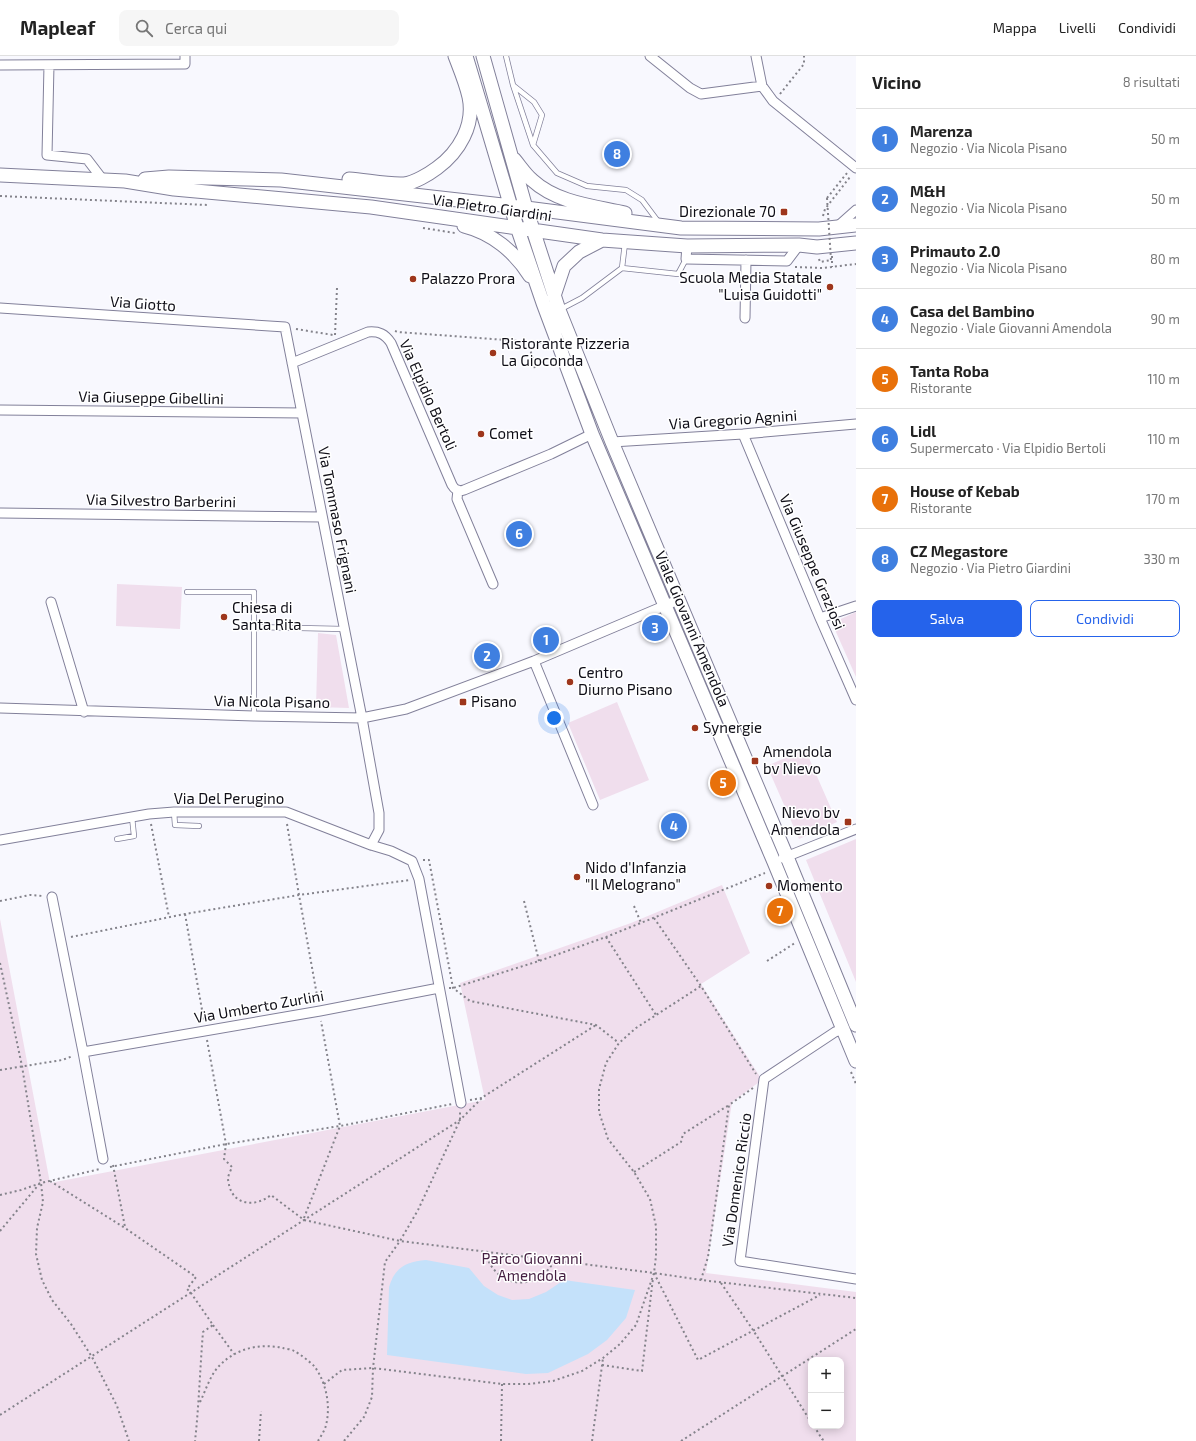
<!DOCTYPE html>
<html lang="it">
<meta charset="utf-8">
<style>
body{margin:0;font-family:"Exo 2",sans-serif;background:#f6f6f6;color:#222}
.controls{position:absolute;right:12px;bottom:12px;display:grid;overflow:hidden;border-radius:8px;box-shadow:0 2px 10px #0003}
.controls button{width:36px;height:36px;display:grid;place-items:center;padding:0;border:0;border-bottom:1px solid #e0e0e0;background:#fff;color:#222;font:20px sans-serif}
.you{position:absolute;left:554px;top:662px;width:14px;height:14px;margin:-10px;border:3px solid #fff;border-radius:50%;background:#1a73e8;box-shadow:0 0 0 6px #1a73e833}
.badge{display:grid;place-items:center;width:26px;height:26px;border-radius:50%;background:#2563eb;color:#fff;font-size:13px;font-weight:700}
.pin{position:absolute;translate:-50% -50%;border:2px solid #fff;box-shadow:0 1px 4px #0006}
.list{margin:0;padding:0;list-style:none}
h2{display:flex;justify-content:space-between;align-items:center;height:52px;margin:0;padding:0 16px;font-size:17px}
h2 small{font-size:13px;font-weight:400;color:#767676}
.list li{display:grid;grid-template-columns:26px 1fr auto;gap:12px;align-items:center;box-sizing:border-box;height:60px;padding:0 16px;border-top:1px solid #e0e0e0}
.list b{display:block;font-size:15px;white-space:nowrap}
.list p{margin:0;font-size:13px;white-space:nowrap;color:#767676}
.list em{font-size:13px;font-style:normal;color:#767676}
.actions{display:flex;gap:8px;padding:12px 16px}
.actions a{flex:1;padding:9px 0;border:1px solid #2563eb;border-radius:8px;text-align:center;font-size:14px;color:#2563eb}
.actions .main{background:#2563eb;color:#fff}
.icon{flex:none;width:22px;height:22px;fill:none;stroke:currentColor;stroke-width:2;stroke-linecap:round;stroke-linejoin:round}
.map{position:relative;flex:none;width:856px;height:1385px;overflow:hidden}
header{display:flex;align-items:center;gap:24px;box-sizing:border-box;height:56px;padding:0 20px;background:#fff;border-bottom:1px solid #e0e0e0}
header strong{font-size:19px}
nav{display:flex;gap:22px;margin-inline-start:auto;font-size:14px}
.search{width:280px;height:36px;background:#f6f6f6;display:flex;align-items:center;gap:10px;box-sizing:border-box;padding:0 14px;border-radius:8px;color:#767676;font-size:15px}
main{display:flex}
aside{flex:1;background:#fff}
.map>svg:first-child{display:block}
</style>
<header>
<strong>Mapleaf</strong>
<div class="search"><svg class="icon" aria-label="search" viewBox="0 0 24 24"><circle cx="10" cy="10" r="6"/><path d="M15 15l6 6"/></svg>Cerca qui</div>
<nav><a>Mappa</a><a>Livelli</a><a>Condividi</a></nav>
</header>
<main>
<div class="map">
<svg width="856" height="1385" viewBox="0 0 856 1385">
<rect width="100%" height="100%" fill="#f8f8fe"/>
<path fill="#f0deed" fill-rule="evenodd" d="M117,528L182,531L180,573L116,570Z
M856,556V621L832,567Z
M318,577L336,579L349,652L316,651Z
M617,646L649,724L600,744L568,667Z
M805,693L837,766L799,783L767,710Z
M856,783V926L806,804Z
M722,829L750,897L701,928L762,1024L732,1046L706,1217L856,1236V1385H0V863L50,1127L485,1044L460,927L631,867ZM811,1304H841V1370H811Z"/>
<path fill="#c4e1fa" d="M426,1204L469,1212L484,1230L498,1239L512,1244L529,1243L546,1236L564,1224L635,1234L626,1262L607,1284L588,1298L548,1317L526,1318L387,1299L389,1231C395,1211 406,1206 426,1204Z"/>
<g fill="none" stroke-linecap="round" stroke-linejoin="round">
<g stroke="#82809a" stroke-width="6">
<path id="lane" d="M506,0L513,29L533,89L557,117L587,130L626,134L642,144L657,164
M514,30L534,46L542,59L533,89
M622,212L625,187
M561,253L582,242L622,212L678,218L686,203
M187,536H254V660
M254,571L344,573
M174,756L175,769L199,770
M117,783L134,780L132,761"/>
</g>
<g stroke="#82809a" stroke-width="11">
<path id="street" d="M650,0L690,32L701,38L762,30
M756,0L762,30L773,45L856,112
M0,9L185,8V0
M49,9L47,99L87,103L103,124
M838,170L856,154
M687,190L686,203L787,205L799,189
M0,252L285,271L362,662L379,757V774L371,789L286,756H174L149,758L0,784
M745,262L746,204
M292,307L368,276C379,275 385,278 391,287L452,429C455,434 458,436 464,434L551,398L592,378
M0,354L302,357
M743,378L820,562L856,644
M612,386L743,378L856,368
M458,434L457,443L493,528
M0,457L322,461
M51,546L84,656
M820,562L856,550
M534,605L593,749
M0,652L254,660L362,662L406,653L534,605L678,544
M371,789L391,795L412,805L419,823L461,1047
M783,802L856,773
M52,841L83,996L103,1103
M843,973L835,976L764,1023L740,1205L856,1223
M83,996L320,955L439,932"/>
</g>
<g stroke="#82809a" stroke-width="15">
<path id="secondary" d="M466,0L517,171L543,247L592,378L774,806L856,1005
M483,0L526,152L559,254L612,386L787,801L856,969
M514,103C520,110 525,118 532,124C557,147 594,150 625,157
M0,119L125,125L174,133L371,151L602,184L687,190L799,189L817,191L856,187
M145,123L169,121L281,124L511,150L681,172L819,173L856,169
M349,123C365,124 388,129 404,128C414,127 429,118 437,112C459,96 475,69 469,41C466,27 460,13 455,0
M464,170C492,177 515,196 530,220
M554,240L564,210L579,196L602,184"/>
</g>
<path stroke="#84838b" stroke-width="2" stroke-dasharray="2 3" stroke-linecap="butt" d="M780,38L804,8V0
M0,140L208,149
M827,142L847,117
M823,160L825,153L850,121L849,120
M423,172L455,177
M832,200V211
M819,203L820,206L831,204
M795,211L823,212L856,208
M296,273L333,279
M395,275L398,276L546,287
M335,279L337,232
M528,286L534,307L535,315
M151,768L169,861
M287,768L299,839L318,945
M423,804H429L453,932L470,945L596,969L619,987
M0,845L30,839L43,840
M524,845L539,905
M634,850L641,867
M185,858L204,965
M654,862L701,930L756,1018
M71,881L185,858L299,839L410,824
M606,881L656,959
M767,905L795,887
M0,907L22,1010L41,1127L43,1146L37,1172L36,1198L42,1224L52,1244L71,1268L92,1301L117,1350L129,1385
M449,932H453L539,905L606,881L765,817
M207,984L226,1088L224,1103L232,1111C231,1114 228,1119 228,1123C228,1125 229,1127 229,1129C234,1150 256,1151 271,1139L304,1164L400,1185L654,1217L701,1224
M0,1014L62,1004L73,1000
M851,1016L856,1028
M753,1032L729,1049L708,1201L701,1224L856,1242
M470,1044L482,1042
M113,1109L125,1171
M110,1111L226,1088L340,1070L452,1048
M634,1116L681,1086L683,1078L729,1049
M50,1125L125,1172L196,1221L187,1233L191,1237L213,1269L203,1276C200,1312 199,1349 195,1385
M0,1139L21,1134L41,1127L100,1113
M304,1162L340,1070L321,965
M0,1175L40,1127
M485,1196C495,1232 536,1238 555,1204
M654,1217L698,1304L820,1239
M721,1227L753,1274L811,1366
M213,1269L234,1298
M602,1309L642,1315L653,1222
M324,1328L342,1314L373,1312L502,1328H528L553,1325L582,1315L603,1302L620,1288L636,1269L654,1217L656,1200V1170L650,1143L634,1116L608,1083L599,1056V1033L606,1007L619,987L636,972L701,930
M200,1346C206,1334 210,1319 220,1309C237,1292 260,1287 283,1292C286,1293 291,1293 294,1295C300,1298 309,1305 314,1310C326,1325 331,1350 326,1369C325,1374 321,1380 318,1385
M0,1359L460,1064L483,1041L596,969
M814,1370L822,1383L826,1385
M259,1385L261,1355
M344,1385L364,1361L372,1341L373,1312L385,1206L400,1185L418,1154L460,1064V1056
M501,1385L502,1328
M592,1385L603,1302
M681,1385L856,1273"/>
<use href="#lane" stroke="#fff" stroke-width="4.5"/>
<use href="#street" stroke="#fff" stroke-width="9"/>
<use href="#secondary" stroke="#fff" stroke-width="13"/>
<path stroke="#84838b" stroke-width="2" stroke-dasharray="2 3" stroke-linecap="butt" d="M827,142L831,204"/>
</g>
<g fill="#9e361c" stroke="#fff" stroke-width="1.5">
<rect x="780" y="152" width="8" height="8" rx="2"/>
<circle cx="413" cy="223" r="4"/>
<circle cx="830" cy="231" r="4"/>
<circle cx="493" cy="297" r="4"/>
<circle cx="481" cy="378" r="4"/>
<circle cx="224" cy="561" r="4"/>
<circle cx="570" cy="626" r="4"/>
<rect x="459" y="642" width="8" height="8" rx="2"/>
<circle cx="695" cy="672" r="4"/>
<rect x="751" y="701" width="8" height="8" rx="2"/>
<rect x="844" y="762" width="8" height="8" rx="2"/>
<circle cx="577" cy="821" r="4"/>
<circle cx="769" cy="830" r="4"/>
</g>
<g text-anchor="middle" stroke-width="3" stroke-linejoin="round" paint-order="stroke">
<g font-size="15" fill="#0f0e17" stroke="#fff">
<text transform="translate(492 152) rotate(8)" y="5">Via Pietro Giardini</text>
<text transform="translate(143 248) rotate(4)" y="5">Via Giotto</text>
<text transform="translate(428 339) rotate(66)" y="5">Via Elpidio Bertoli</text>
<text transform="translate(151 342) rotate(1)" y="5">Via Giuseppe Gibellini</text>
<text transform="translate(733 364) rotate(-4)" y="5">Via Gregorio Agnini</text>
<text transform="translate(161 445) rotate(1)" y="5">Via Silvestro Barberini</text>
<text transform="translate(337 464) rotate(79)" y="5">Via Tommaso Frignani</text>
<text transform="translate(812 506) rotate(67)" y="5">Via Giuseppe Graziosi</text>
<text transform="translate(692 573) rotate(67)" y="5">Viale Giovanni Amendola</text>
<text transform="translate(272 646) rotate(1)" y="5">Via Nicola Pisano</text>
<text x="229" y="748">Via Del Perugino</text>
<text transform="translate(259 951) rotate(-10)" y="5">Via Umberto Zurlini</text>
<text transform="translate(737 1124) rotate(-82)" y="5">Via Domenico Riccio</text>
</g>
<g font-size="15" fill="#0f0e17" stroke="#fff" text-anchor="start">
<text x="776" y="161" text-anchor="end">Direzionale 70</text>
<text x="822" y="227" text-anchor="end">Scuola Media Statale<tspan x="822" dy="17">"Luisa Guidotti"</tspan></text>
<text x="421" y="228">Palazzo Prora</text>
<text x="501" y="293">Ristorante Pizzeria<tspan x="501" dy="17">La Gioconda</tspan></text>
<text x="489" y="383">Comet</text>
<text x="232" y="557">Chiesa di<tspan x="232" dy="17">Santa Rita</tspan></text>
<text x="578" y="622">Centro<tspan x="578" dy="17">Diurno Pisano</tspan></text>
<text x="471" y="651">Pisano</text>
<text x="703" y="677">Synergie</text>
<text x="763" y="701">Amendola<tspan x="763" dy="17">bv Nievo</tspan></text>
<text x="840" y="762" text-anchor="end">Nievo bv<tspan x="840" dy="17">Amendola</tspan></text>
<text x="585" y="817">Nido d'Infanzia<tspan x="585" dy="17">"Il Melograno"</tspan></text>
<text x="777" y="835">Momento</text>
</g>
<g font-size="15" fill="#441e41" stroke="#fff">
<text x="532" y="1208">Parco Giovanni<tspan x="532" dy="17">Amendola</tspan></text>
</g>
</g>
</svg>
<div class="controls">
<button>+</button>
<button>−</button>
</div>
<div class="you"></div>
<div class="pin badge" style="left:546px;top:584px;background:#3f7fe0">1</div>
<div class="pin badge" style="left:487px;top:600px;background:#3f7fe0">2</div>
<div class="pin badge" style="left:655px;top:572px;background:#3f7fe0">3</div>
<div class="pin badge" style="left:674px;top:770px;background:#3f7fe0">4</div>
<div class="pin badge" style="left:723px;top:727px;background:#e8710a">5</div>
<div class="pin badge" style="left:519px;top:478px;background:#3f7fe0">6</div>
<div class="pin badge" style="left:780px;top:855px;background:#e8710a">7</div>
<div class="pin badge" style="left:617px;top:98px;background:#3f7fe0">8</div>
</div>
<aside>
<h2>Vicino<small>8 risultati</small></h2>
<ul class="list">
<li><span class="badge" style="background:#3f7fe0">1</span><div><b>Marenza</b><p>Negozio · Via Nicola Pisano</p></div><em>50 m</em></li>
<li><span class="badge" style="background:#3f7fe0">2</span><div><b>M&amp;H</b><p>Negozio · Via Nicola Pisano</p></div><em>50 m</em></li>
<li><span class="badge" style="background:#3f7fe0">3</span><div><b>Primauto 2.0</b><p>Negozio · Via Nicola Pisano</p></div><em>80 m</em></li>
<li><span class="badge" style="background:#3f7fe0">4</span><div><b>Casa del Bambino</b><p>Negozio · Viale Giovanni Amendola</p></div><em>90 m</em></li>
<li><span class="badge" style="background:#e8710a">5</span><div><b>Tanta Roba</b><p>Ristorante</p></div><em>110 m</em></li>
<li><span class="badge" style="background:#3f7fe0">6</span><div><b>Lidl</b><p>Supermercato · Via Elpidio Bertoli</p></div><em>110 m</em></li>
<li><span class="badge" style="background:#e8710a">7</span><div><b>House of Kebab</b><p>Ristorante</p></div><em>170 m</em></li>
<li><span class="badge" style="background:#3f7fe0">8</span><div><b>CZ Megastore</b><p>Negozio · Via Pietro Giardini</p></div><em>330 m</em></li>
</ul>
<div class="actions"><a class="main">Salva</a><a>Condividi</a></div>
</aside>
</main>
